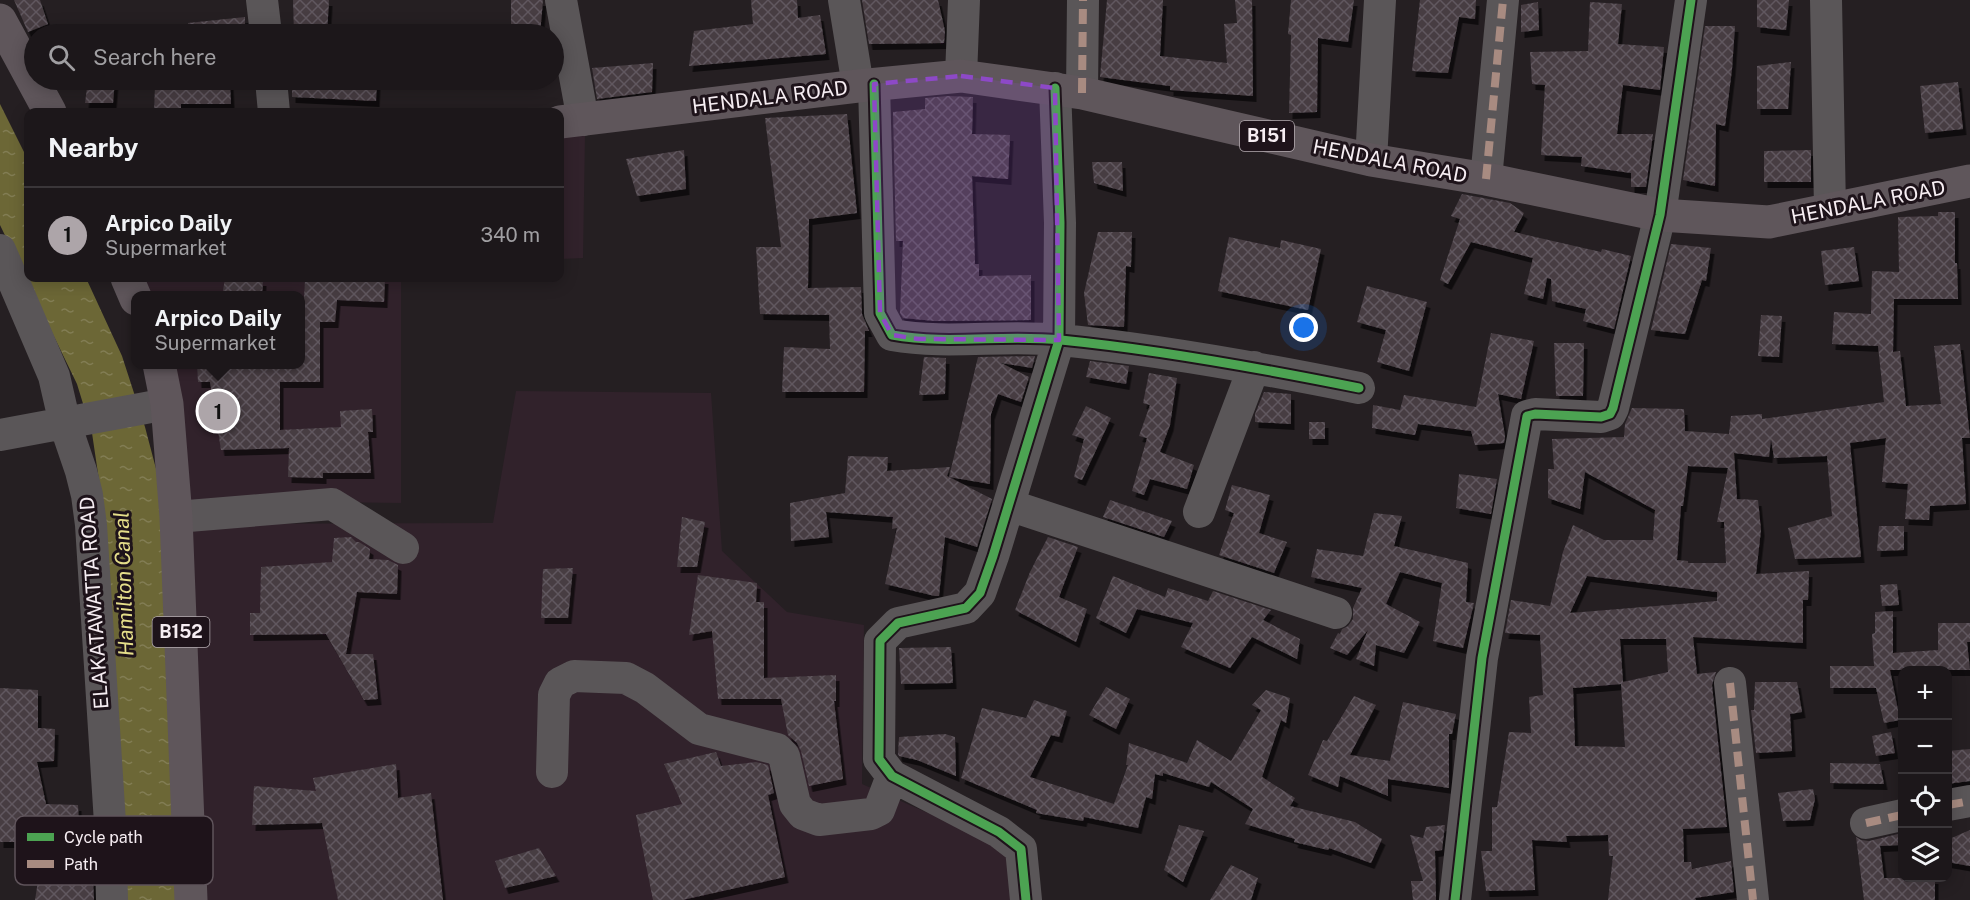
<!DOCTYPE html>
<meta charset="utf-8">
<style>
body{margin:0;font-family:"Public Sans",sans-serif;background:#292427;color:#f1f3f6}
.controls{position:absolute;right:18px;bottom:18px;display:grid;overflow:hidden;border-radius:12px;box-shadow:0 3px 15px #0003}
.controls button{width:54px;height:54px;display:grid;place-items:center;padding:0;border:0;border-bottom:2px solid #3a3639;background:#1c171a;color:#f1f3f6;font:30px sans-serif}
.you{position:absolute;left:1304px;top:328px;width:21px;height:21px;margin:-15px;border:4px solid #fff;border-radius:50%;background:#1a73e8;box-shadow:0 0 0 9px #1a73e833}
.badge{display:grid;place-items:center;width:39px;height:39px;border-radius:50%;background:#ada5a9;color:#111;font-size:20px;font-weight:700}
.pin{position:absolute;translate:-50% -50%;border:3px solid #fff;box-shadow:0 2px 6px #0006}
.popup{position:absolute;left:131px;top:291px;width:174px;height:78px;box-sizing:border-box;display:grid;place-content:center;border-radius:12px;background:#1c171a;filter:drop-shadow(0 2px 4px #0005);font-size:20px;white-space:nowrap;color:#a09fa2}
.popup b{font-size:22px;color:#f1f3f6}
.popup::after{content:'';position:absolute;left:50%;top:100%;margin-left:-12px;border:12px solid transparent;border-top-color:#1c171a}
.list{margin:0;padding:0;list-style:none}
h2{display:flex;justify-content:space-between;align-items:center;height:78px;margin:0;padding:0 24px;font-size:26px}
h2 small{font-size:20px;font-weight:400;color:#a09fa2}
.list li{display:grid;grid-template-columns:39px 1fr auto;gap:18px;align-items:center;box-sizing:border-box;height:96px;padding:0 24px;border-top:2px solid #3a3639}
.list b{display:block;font-size:22px;white-space:nowrap}
.list p{margin:0;font-size:20px;white-space:nowrap;color:#a09fa2}
.list em{font-size:20px;font-style:normal;color:#a09fa2}
.icon{flex:none;width:33px;height:33px;fill:none;stroke:currentColor;stroke-width:2;stroke-linecap:round;stroke-linejoin:round}
.map{position:relative;flex:none;width:1970px;height:900px;overflow:hidden}
.search{position:absolute;background:#1c171a;box-shadow:0 3px 15px #0003;left:24px;top:24px;width:540px;height:66px;display:flex;align-items:center;gap:15px;box-sizing:border-box;padding:0 21px;border-radius:33px;color:#a09fa2;font-size:22px}
.panel{position:absolute;background:#1c171a;box-shadow:0 3px 15px #0003;left:24px;top:108px;width:540px;height:174px;border-radius:12px}
.map>svg:first-child{display:block}
</style>
<div class="map">
<svg width="1970" height="900" viewBox="0 0 1970 900">
<defs>
<pattern id="water-ripples" width="26" height="14" patternUnits="userSpaceOnUse" patternTransform="scale(1.5)"><rect width="26" height="14" fill="#6c6736"/><path d="M2 4q2-2 4 0t4 0M15 11q2-2 4 0t4 0" fill="none" stroke="#827d54"/></pattern>
<pattern id="building-cross-hatch" width="8" height="8" patternUnits="userSpaceOnUse" patternTransform="scale(1.5)"><rect width="8" height="8" fill="#463c42"/><path d="M0 0l8 8M0 8l8-8" fill="none" stroke="#61585e"/></pattern>
<filter id="shadow"><feDropShadow dx="3.5" dy="6" stdDeviation="0" flood-color="#0009"/></filter>
</defs>
<rect width="100%" height="100%" fill="#251f22"/>
<path fill="#31222b" d="M585,134L583,258L560,259V136Z
M140,278H401V503L188,500L171,365L300,364V296L147,295Z
M516,391L711,393L722,551L787,612L864,625L862,784L994,842L1011,855L1017,900H205L190,524L493,523Z"/>
<path fill="url(#water-ripples)" d="M0,104L28,160V278H86L122,356L145,427L160,484L180,900H117L100,487L92,433L77,384L0,225Z"/>
<path fill="url(#building-cross-hatch)" fill-rule="evenodd" filter="url(#shadow)" d="M14,0H40L48,24L28,32Z
M293,0H329L327,34H294Z
M511,0H543L540,34H511Z
M751,0H797L798,18L820,15L826,54L689,66L694,31L753,24Z
M862,0H938L945,31L944,43L869,44Z
M1107,0H1163L1160,56L1227,63L1224,24L1237,23L1235,0H1252L1253,96L1170,90V86L1100,77Z
M1291,0H1354L1348,42L1318,38L1317,112L1289,113L1291,35L1288,34Z
M1420,0H1476L1475,19L1459,17L1448,73L1412,71Z
M1757,0H1789L1786,30L1757,27Z
M1538,2L1539,30L1521,32V5Z
M1590,2L1622,4L1618,44L1664,47L1660,90L1623,85L1620,108L1617,134H1653L1646,187H1631V173L1581,166L1582,157L1541,155L1545,85L1532,84L1530,52L1588,51Z
M245,17V34H189L188,23Z
M1705,26H1735L1732,69L1725,126L1716,124L1715,186L1683,180Z
M1791,62L1788,109H1757V66Z
M653,63L652,92L597,99L592,68Z
M88,80H115L113,103H85Z
M292,80H377L376,101L292,97Z
M1958,82L1963,129L1925,133L1920,86Z
M230,83L231,104H181V112H154L155,86Z
M948,96L973,97L972,134L1010,135L1008,179L972,176L975,264H979V276L1031,275V320L935,321L903,318L900,313L903,241H896L893,112L925,109V98Z
M847,114L857,213L809,219L808,288L861,287L862,314L869,331H865L864,392H782L784,347L830,349L829,315L760,314L756,247H781L765,118Z
M684,150L686,189L637,196L626,159Z
M1811,150V182H1764V151Z
M1092,162H1122L1123,191L1094,183Z
M1462,194L1510,203L1524,213L1514,232L1601,252L1602,249L1631,256L1614,329L1583,321L1586,309L1552,301L1551,279L1547,278L1543,299L1524,294L1533,258L1471,242L1448,284L1440,280L1460,219L1451,216Z
M1938,212H1955V263H1957L1958,299H1894L1893,352L1900,351L1906,406L1941,404L1934,346L1960,344L1970,438H1962L1966,504L1930,506L1929,520L1905,519L1908,484L1882,482L1886,438L1850,443L1861,557L1795,559L1788,528L1832,516L1827,456L1774,458L1771,439L1769,457L1734,453L1737,499L1758,500L1761,530L1756,574L1809,571L1808,600H1803V643L1693,637L1697,674L1716,672L1712,685L1727,827L1683,829L1684,862H1691L1692,869L1731,861L1734,892L1695,898L1696,900H1608L1613,856H1609L1608,835L1566,836L1567,842L1532,840L1535,890L1486,891L1481,851H1492V807H1497L1509,732L1531,733L1529,697L1543,695L1540,635L1505,633L1511,600L1550,606L1563,552L1573,525L1604,540H1653L1655,510L1585,472L1580,509L1548,498V469H1554L1552,439L1624,437L1625,424L1632,408L1684,409L1685,431L1729,434L1731,416L1762,414V419L1884,402L1878,346L1832,344L1834,312L1871,314L1872,271L1899,272L1898,217L1938,216ZM1688,466L1728,468L1717,522H1724L1726,563H1688V561L1677,560L1681,506H1683ZM1587,576L1717,592V601L1570,613ZM1620,639H1666L1668,672L1623,682ZM1621,684L1625,747L1575,746L1573,688Z
M1098,232H1132L1131,267L1126,266L1124,327L1088,325L1084,293Z
M1229,237L1280,248L1281,240L1321,249L1308,310L1218,291Z
M1671,244L1711,248L1706,281L1702,280L1685,334L1651,330Z
M1854,247L1859,281L1825,285L1821,251Z
M351,278H385L384,302L337,300L335,322H320V382H280V430L341,427L340,411L372,409L373,432H368L371,473H323V478L288,477L289,448L221,450L210,382H198L197,364H300L305,281L351,280Z
M225,279L263,280L262,296H222Z
M1367,286L1427,302L1409,371L1377,362L1386,330L1357,322Z
M1761,315L1782,316L1779,357L1758,356Z
M1491,333L1534,341L1521,399L1498,394L1505,436L1504,443L1475,445L1471,431L1418,424L1415,435L1372,428L1373,405L1400,410L1404,395L1476,407Z
M1554,343H1584L1583,396H1556Z
M1035,356L1032,368L1001,363L1029,377L1021,402L998,394L991,414L990,484L949,477L978,357Z
M924,357L946,358L945,394L919,395Z
M1090,361L1129,366L1126,384L1086,377Z
M1149,373L1177,378L1170,425L1160,452L1194,465L1187,489L1150,479L1144,495L1132,491L1147,438L1139,436L1150,405L1143,403Z
M1264,392L1291,394V424L1255,422V414Z
M1086,406L1111,418L1082,480L1074,477L1084,439L1072,435Z
M1309,422H1325V439H1309Z
M848,456L888,457L887,471L950,467L947,476L992,499L977,547L945,537L939,596H935L885,584L897,528L892,529L893,517L826,512L829,537L791,541L790,503L845,493Z
M1459,474L1497,479L1491,514L1456,508Z
M1232,485L1270,495L1259,533L1287,542L1274,573L1219,555L1234,513L1225,510Z
M1110,500L1172,521L1164,537L1103,517Z
M1374,513L1402,516L1394,546L1468,563L1466,602L1474,603L1463,648L1433,641L1442,583L1400,572L1386,604L1420,622L1404,653L1376,645L1374,666L1356,659L1368,630L1347,655L1330,648L1338,633L1340,634L1342,629L1348,626L1353,619V608L1362,588L1311,577L1317,549L1363,556Z
M682,517L705,522L697,567H677Z
M1879,526H1904V550L1877,551Z
M351,537L356,542H359L370,549L369,559L388,560L398,565L397,594L357,592L346,654H373L378,699L364,700L326,634L250,635V613H260L261,567L332,562L334,538Z
M1048,537L1078,547L1059,597L1087,609L1076,642L1015,610L1030,572Z
M573,568L568,618H541L543,569Z
M698,575L757,583L756,602H764V678L836,675V701H834L843,779L809,786L801,751L797,743L788,735L781,699H718L712,631L689,635Z
M1113,576L1165,597L1168,588L1208,601L1213,591L1271,610L1263,620L1300,639L1297,659L1252,637L1230,668L1181,647L1193,623L1137,609L1126,633L1096,618Z
M1897,584L1899,605L1882,606L1880,585Z
M1893,611V653L1938,650V623H1970V642H1967L1970,670H1890L1900,720L1884,723L1876,688H1830V666H1874L1872,634L1875,633V612Z
M951,647L953,683L901,684L899,648Z
M1755,682H1797L1802,712L1790,714L1792,751L1756,753L1751,710H1754Z
M1106,687L1130,699L1116,729L1089,715Z
M0,688L38,690V728L55,729L54,761L37,762L46,804L78,805L80,847L41,845V842H0Z
M1266,690L1290,698L1286,723L1281,720L1262,777L1295,798L1290,806L1355,822L1382,839L1371,863L1329,848L1328,850L1294,842L1295,839L1245,824L1253,809L1211,782L1209,787L1163,773V776L1155,774L1152,799L1146,797L1138,828L1084,817L1083,821L1036,813L1037,810L961,778L982,708L1026,718L1034,700L1067,711L1059,737L1051,735L1030,777L1114,804L1128,765H1126L1129,743L1187,763L1197,740L1231,761L1261,710L1252,705Z
M1354,696L1376,705L1350,755L1390,761L1403,702L1456,714L1452,734H1449V788L1388,779V796L1340,776L1338,787L1308,775L1323,740L1327,741Z
M1891,732L1895,753L1876,756L1872,736Z
M945,734L955,737L956,776L917,760L899,756L898,754L899,737Z
M1970,749V781L1947,784V751Z
M716,752L721,766L756,762L768,765L774,793L768,795L785,877L682,900H653L636,815L682,804L664,764Z
M1830,763L1880,764L1884,784L1830,783Z
M396,764L398,798L431,793L443,900H338L322,823L252,825L254,786L316,791L313,778Z
M1813,789L1815,799L1810,820L1783,821L1778,793Z
M1179,825L1204,831L1183,882L1164,870Z
M1445,825L1442,850L1435,851L1436,900H1413L1411,881H1423L1410,835L1423,838L1426,827Z
M1970,830V866L1947,862V840Z
M1902,833V845L1880,846L1884,878H1935V900H1864L1856,837L1861,840L1869,841Z
M539,848L556,876L505,888L495,861Z
M1231,865L1258,878L1251,900H1210Z
M93,880L94,900H35L38,881Z"/>
<g fill="none" stroke-linecap="round" stroke-linejoin="round">
<path stroke="#5a5658" stroke-width="32" d="M262,0L266,34
M561,0L583,120
M844,0L858,86
M1826,0L1830,209
M961,76L964,0
M271,80L274,112
M874,84L880,313L892,335C948,345 1005,334 1061,340C1161,350 1260,368 1359,388
M1082,93L1083,0
M1371,160L1380,0
M1486,179L1503,0
M0,250L54,376L65,424L81,471L87,495L91,525L110,823L112,900
M0,435L167,404
M1009,505L1336,613
M1199,512L1254,367
M176,517L332,504L403,548
M1730,683L1753,900
M552,772L554,695L560,683L574,676L626,678L645,688L699,729L777,749L784,756L795,804L803,814L819,820L871,814L879,810L892,776
M1948,805L1970,801
M1866,823L1902,815
M1026,900L1021,849L999,832L892,776L879,759L880,641L898,623L966,608L980,593L993,556L1059,340L1060,223L1055,88
M1455,900L1482,658L1527,416L1535,414L1601,417L1610,414L1613,408L1660,215L1691,0"/>
<path stroke="#5f565b" stroke-width="33" d="M0,20L50,112
M560,122L858,86L961,76L1082,93L1371,160L1486,179L1660,215L1769,222L1970,181
M127,278L136,299
M159,364L167,404L176,517L191,900"/>
<path stroke="#a88b81" stroke-width="8" stroke-dasharray="15 8" stroke-linecap="butt" d="M1082,93L1083,0
M1486,179L1503,0
M1730,683L1753,900
M1948,805L1970,801
M1866,823L1902,815"/>
<g stroke="#1e131a" stroke-width="13">
<path id="cycleway" d="M874,84L880,313L892,335C948,345 1005,334 1061,340C1161,350 1260,368 1359,388
M1026,900L1021,849L999,832L892,776L879,759L880,641L898,623L966,608L980,593L993,556L1059,340L1060,223L1055,88
M1455,900L1482,658L1527,416L1535,414L1601,417L1610,414L1613,408L1660,215L1691,0"/>
</g>
<use href="#cycleway" stroke="#4ca352" stroke-width="9"/>
</g>
<path fill="#8d49c7" fill-opacity="0.2" stroke="#8d49c7" stroke-width="4.5" stroke-dasharray="12 8" stroke-linejoin="round" d="M961,76L1055,88L1059,340L918,339L892,335L880,313L874,84Z"/>
<g text-anchor="middle" stroke-width="6" stroke-linejoin="round" paint-order="stroke">
<g fill="#1e131a" stroke="#b5acb1" stroke-width="1.5">
<rect x="1240" y="121" width="54" height="30" rx="4.5"/>
<rect x="152.5" y="617" width="57" height="30" rx="4.5"/>
</g>
<g font-size="18" font-weight="bold" fill="#f6edf2">
<text x="1267" y="142">B151</text>
<text x="181" y="638">B152</text>
</g>
<g font-size="20" fill="#f6edf2" stroke="#1e131a">
<text transform="translate(770 97) rotate(-7)" y="7">HENDALA ROAD</text>
<text transform="translate(1390 161) rotate(11)" y="7">HENDALA ROAD</text>
<text transform="translate(1868 202) rotate(-11)" y="7">HENDALA ROAD</text>
<text transform="translate(94 603) rotate(-94)" y="7">ELAKATAWATTA ROAD</text>
</g>
<g font-size="21" font-style="italic" fill="#e5de8a" stroke="#1e131a">
<text transform="translate(124 584) rotate(-92)" y="7">Hamilton Canal</text>
</g>
</g>
<rect x="15" y="816" width="198" height="69" rx="9" fill="#1e131a" stroke="#5f545b" stroke-width="1.5"/>
<rect x="27" y="833" width="27" height="8" fill="#4ca352"/>
<rect x="27" y="860" width="27" height="8" fill="#a88b81"/>
<g font-size="16" fill="#f6edf2">
<text x="64" y="843">Cycle path</text>
<text x="64" y="870">Path</text>
</g>
</svg>
<div class="controls">
<button>+</button>
<button>−</button>
<button><svg class="icon" aria-label="locate" viewBox="0 0 24 24"><circle cx="12" cy="12" r="6"/><path d="M12 2v4M12 18v4M2 12h4M18 12h4"/></svg></button>
<button><svg class="icon" aria-label="layers" viewBox="0 0 24 24"><path d="M12 4l9 5-9 5-9-5zM3 14l9 5 9-5"/></svg></button>
</div>
<div class="you"></div>
<div class="pin badge" style="left:218px;top:411px">1</div>
<div class="popup"><b>Arpico Daily</b>Supermarket</div>
<div class="search"><svg class="icon" aria-label="search" viewBox="0 0 24 24"><circle cx="10" cy="10" r="6"/><path d="M15 15l6 6"/></svg>Search here</div>
<section class="panel">
<h2>Nearby<small></small></h2>
<ul class="list">
<li><span class="badge">1</span><div><b>Arpico Daily</b><p>Supermarket</p></div><em>340 m</em></li>
</ul>
</section>
</div>
